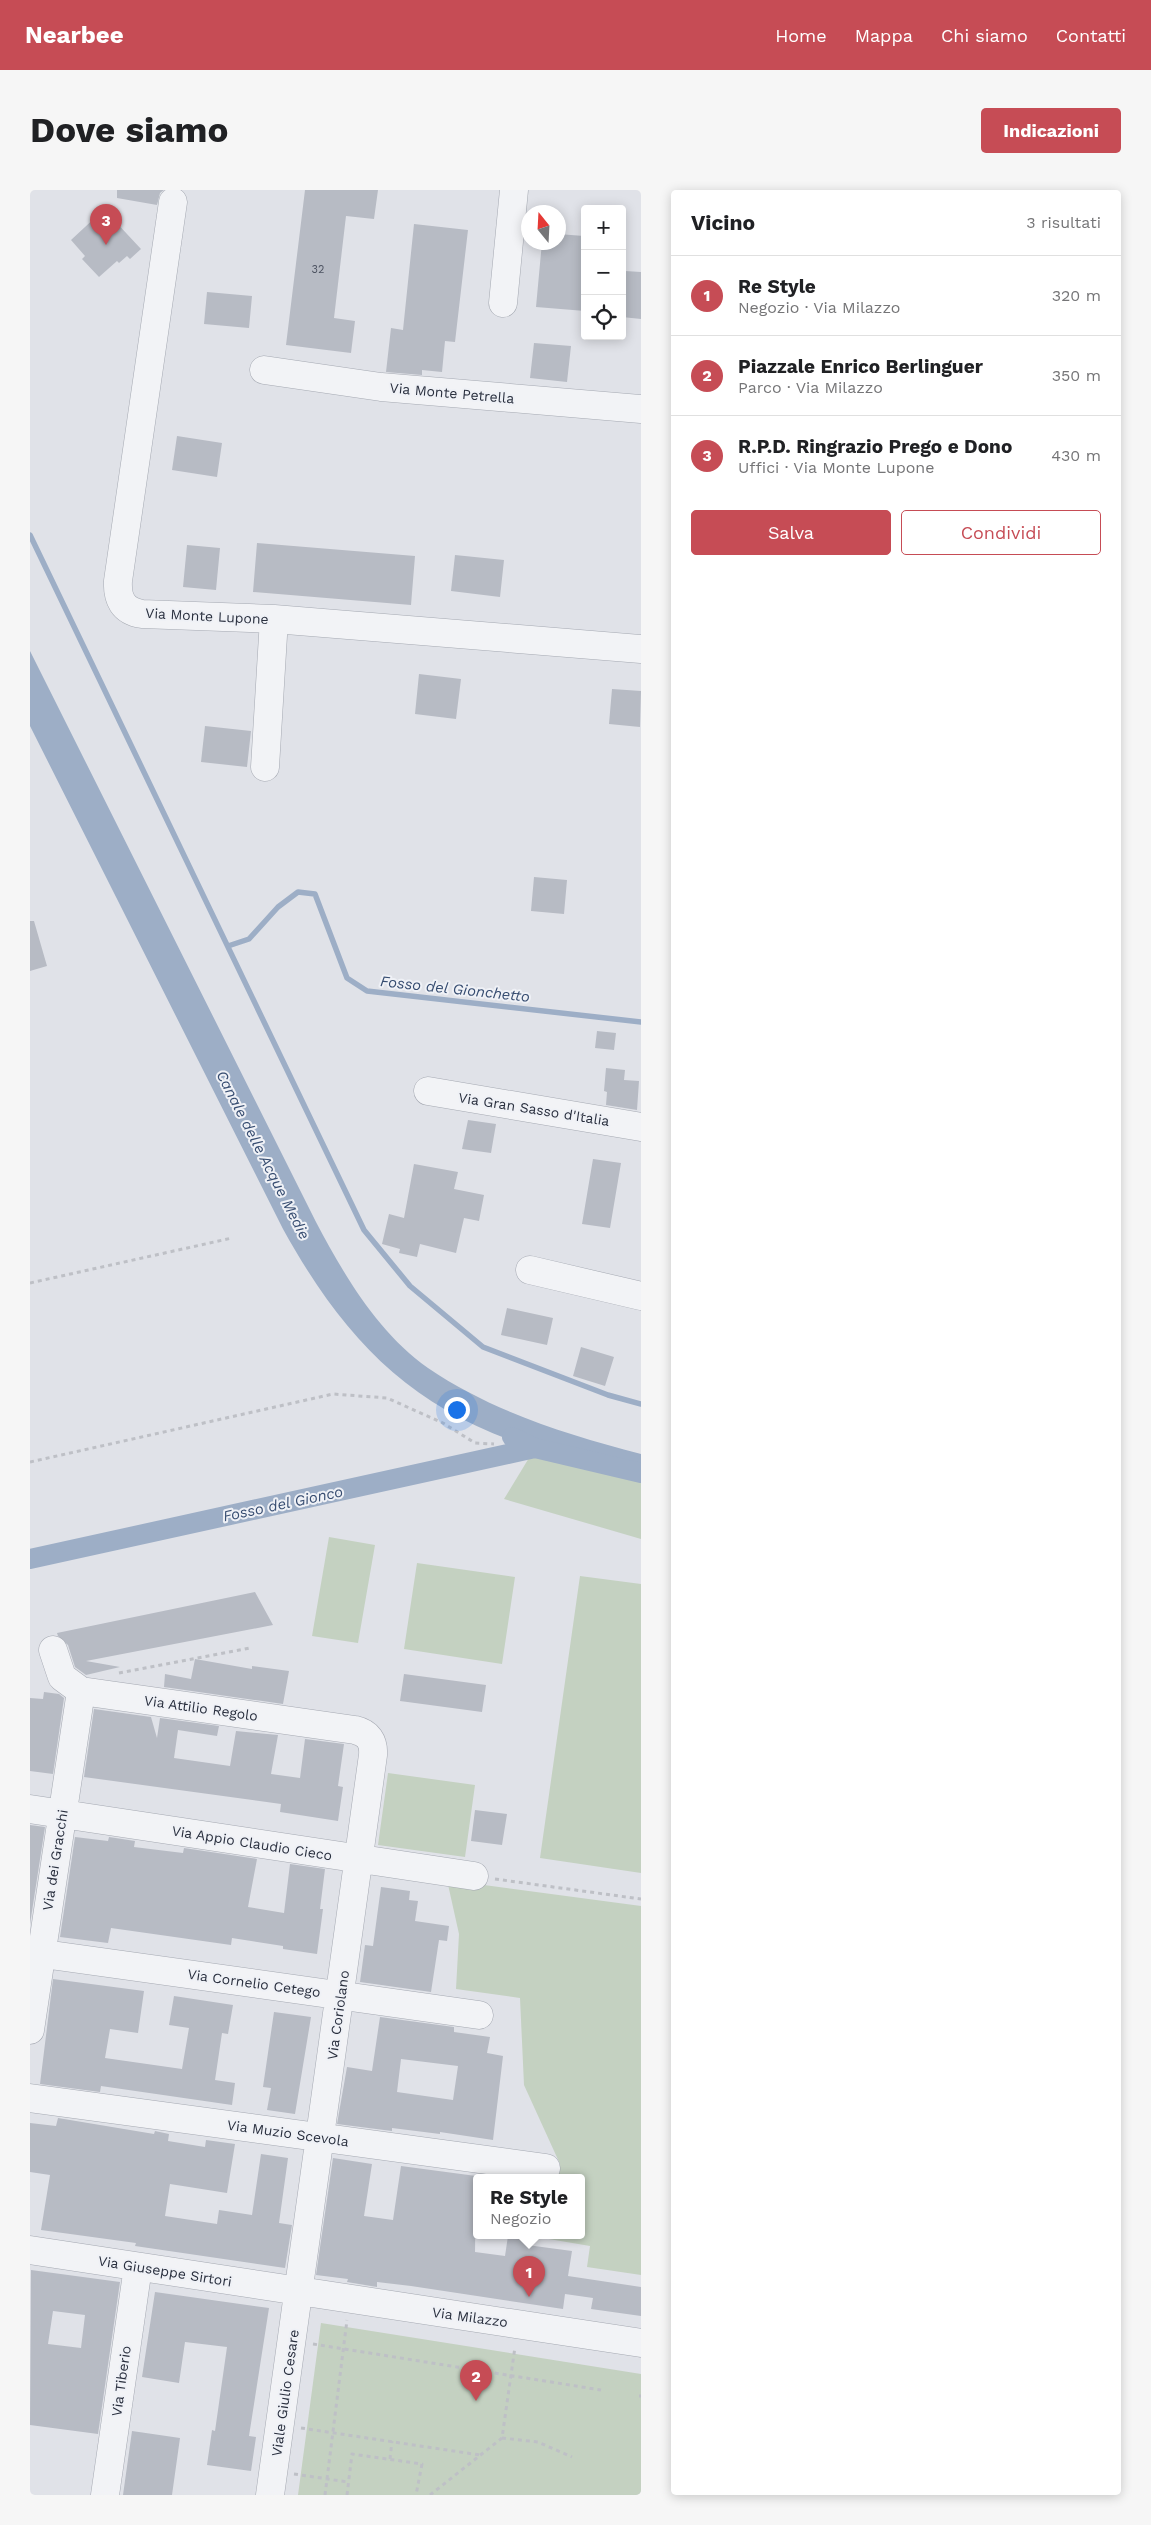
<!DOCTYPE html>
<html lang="it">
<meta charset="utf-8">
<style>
body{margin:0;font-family:"Work Sans",sans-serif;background:#f6f6f6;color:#202124}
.controls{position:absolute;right:15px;top:15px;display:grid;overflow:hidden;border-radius:5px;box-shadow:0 2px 12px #0003}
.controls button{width:45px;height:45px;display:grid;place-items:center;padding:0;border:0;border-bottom:1px solid #e0e0e0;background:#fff;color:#202124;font:25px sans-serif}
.compass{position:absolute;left:491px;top:15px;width:45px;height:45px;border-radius:50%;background:#fff;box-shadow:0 2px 12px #0003;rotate:342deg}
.you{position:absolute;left:426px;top:1219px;width:18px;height:18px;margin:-12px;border:4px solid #fff;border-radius:50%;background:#1a73e8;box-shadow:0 0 0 8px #1a73e833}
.badge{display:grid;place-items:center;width:32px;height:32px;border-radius:50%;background:#c64c55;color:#fff;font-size:16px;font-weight:700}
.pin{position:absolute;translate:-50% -41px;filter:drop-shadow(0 1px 2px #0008)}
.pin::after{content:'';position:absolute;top:26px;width:18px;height:15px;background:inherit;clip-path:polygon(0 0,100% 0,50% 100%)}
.popup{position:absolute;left:443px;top:1984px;width:112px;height:65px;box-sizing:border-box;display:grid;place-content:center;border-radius:5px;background:#fff;filter:drop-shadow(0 1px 4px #0005);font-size:16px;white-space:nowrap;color:#757577}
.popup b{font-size:19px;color:#202124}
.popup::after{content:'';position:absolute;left:50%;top:100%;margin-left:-10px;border:10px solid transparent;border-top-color:#fff}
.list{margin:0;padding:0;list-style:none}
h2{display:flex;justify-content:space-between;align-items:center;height:65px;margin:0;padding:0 20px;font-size:21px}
h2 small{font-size:16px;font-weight:400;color:#757577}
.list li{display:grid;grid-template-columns:32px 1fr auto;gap:15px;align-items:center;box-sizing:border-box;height:80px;padding:0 20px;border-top:1px solid #e0e0e0}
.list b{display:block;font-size:19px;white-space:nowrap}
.list p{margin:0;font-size:16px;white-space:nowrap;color:#757577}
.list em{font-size:16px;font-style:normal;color:#757577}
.actions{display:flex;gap:10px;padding:15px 20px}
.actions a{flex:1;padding:11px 0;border:1px solid #c64c55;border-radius:5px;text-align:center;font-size:18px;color:#c64c55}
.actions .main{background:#c64c55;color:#fff}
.icon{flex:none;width:28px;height:28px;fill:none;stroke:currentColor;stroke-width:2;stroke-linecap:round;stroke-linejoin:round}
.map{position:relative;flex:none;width:611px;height:2305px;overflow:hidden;border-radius:5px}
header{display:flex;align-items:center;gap:30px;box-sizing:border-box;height:70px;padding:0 25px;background:#c64c55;color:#fff}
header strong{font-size:24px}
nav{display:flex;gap:28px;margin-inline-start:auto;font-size:18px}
.intro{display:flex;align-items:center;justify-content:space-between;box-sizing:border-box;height:120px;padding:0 30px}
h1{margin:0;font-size:35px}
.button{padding:12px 22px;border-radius:5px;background:#c64c55;color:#fff;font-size:18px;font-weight:700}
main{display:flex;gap:30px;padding:0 30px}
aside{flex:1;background:#fff;border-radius:5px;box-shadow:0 2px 12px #0003}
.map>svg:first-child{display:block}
</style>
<header>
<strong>Nearbee</strong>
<nav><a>Home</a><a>Mappa</a><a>Chi siamo</a><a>Contatti</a></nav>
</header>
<div class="intro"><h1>Dove siamo</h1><a class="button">Indicazioni</a></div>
<main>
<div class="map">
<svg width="611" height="2305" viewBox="0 0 611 2305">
<rect width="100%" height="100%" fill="#e0e2e8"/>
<path fill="#c4d1c1" d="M505,1258L611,1283V1349L474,1309Z
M299,1347L345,1355L328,1453L282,1446Z
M387,1373L485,1387L472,1474L374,1459Z
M550,1386L611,1394V1683L510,1668Z
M358,1583L445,1595L435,1667L348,1655Z
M417,1690L611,1716V2085L557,2077L560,2056L507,2047L552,2046V1988H526L530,1974L494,1895L490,1808L426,1799L429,1744Z
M291,2133L611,2184V2305H268Z"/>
<path fill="#9daec6" d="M0,461L286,1032C314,1085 348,1143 398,1178C463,1222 536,1244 611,1264V1283C576,1273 539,1268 504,1258C381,1220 314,1149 253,1039L0,536Z"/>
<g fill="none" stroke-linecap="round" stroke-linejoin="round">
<path stroke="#9daec6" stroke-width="5.5" d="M0,345L334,1040L380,1096L453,1157L578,1205L611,1214
M198,756L219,749L248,717L268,702L285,704L317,788L337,801L611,832"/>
<path stroke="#9daec6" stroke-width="20" d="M482,1247L505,1258L611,1283
M0,1369L505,1258"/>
</g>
<path fill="#b7bbc4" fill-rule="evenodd" d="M87,0H134L130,3L127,15L87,8Z
M275,0H348L344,29L316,26L304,128L325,131L321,163L256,155Z
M69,24L81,36L83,29L111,59L100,69L97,66L89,73L87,71L69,87L52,69L55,66L41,50Z
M384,34L438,40L425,152L415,151L412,182L392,180V185L356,182L361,138L373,140Z
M528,44L554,46L552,81H555V121L506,117L512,52H528Z
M595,81L611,82V129L592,127Z
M177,102L222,106L219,138L174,134Z
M504,153L541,156L537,192L500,188Z
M147,246L192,253L187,287L142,280Z
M227,353L385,366L381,415L223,402Z
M157,355L190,358L186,400L153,397Z
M425,365L474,370L470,407L421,401Z
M389,484L431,489L426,529L385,524Z
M582,499L611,501L610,537L579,534Z
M175,536L221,541L217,577L171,572Z
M504,687L537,690L534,724L501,721Z
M0,731H4L17,776L0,781Z
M567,841L586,843L584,860L565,858Z
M576,878L595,880L594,890L609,891L607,920L576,915L577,902L574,901Z
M438,930L466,934L461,963L432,959Z
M563,969L591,973L580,1038L552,1034Z
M384,974L428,982L424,999L454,1005L449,1031L434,1028L426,1063L390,1054L387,1067L369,1063L370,1059L352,1054L359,1024L374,1028Z
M477,1118L523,1128L517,1155L471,1145Z
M551,1157L584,1167L575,1196L543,1186Z
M225,1402L243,1435L56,1471L90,1477L56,1485L45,1477L38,1455L28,1446L27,1443Z
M165,1469L222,1479V1476L259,1481L253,1514L134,1497L135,1484L161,1489Z
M374,1484L456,1495L452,1522L370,1511Z
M14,1502L29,1504L34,1508L23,1584L0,1581V1508L13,1509Z
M64,1519L121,1527L127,1548L130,1528L189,1536L187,1546L148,1540L144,1568L200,1576L206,1541L248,1545L241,1584L270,1588L275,1549L314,1554L308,1596L313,1597L308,1631L250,1622L251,1614L54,1587Z
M445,1620L477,1624L472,1655L441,1651Z
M0,1635L15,1637L0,1734Z
M45,1647L78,1651L79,1647L105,1651L104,1657L153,1663L154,1658L227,1669L218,1717L254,1723L260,1674L295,1679L290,1719H293L287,1764L253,1759V1756L202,1748L201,1755L81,1738L78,1753L30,1747Z
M351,1697L380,1701L379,1710L388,1711L385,1731L419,1736L417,1751L409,1750L401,1802L330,1792L335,1755L343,1756Z
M23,1789L114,1801L108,1843L80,1839L75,1868L152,1879L159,1838L139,1835L144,1806L203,1815L198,1844L192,1843L185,1890L205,1893L202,1915L71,1896L70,1902L10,1894Z
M244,1822L281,1827L265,1924L237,1920L241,1898L233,1897Z
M350,1827L424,1837V1842L460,1847L457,1863L473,1866L463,1950L410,1942V1944L362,1938V1941L307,1934L317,1877L342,1881ZM371,1869L428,1876L423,1910L367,1902Z
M28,1928L124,1944L125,1941L139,1944L138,1951L175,1957L176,1950L205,1954L197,2003L140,1994L135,2026L187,2034L189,2020L222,2025L231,1964L258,1968L249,2033L262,2035L255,2078L105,2056L106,2053L11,2040L20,1985L0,1982V1933L26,1936Z
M303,1968L342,1974L334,2026L363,2030L371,1976L446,1986L445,2062L475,2066L478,2046H498L497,2055L542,2061L538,2086L611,2097V2126L561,2119L563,2108L535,2104L533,2119L381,2096L347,2092V2097L317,2092L318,2089L286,2085Z
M1,2080L90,2092L68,2244L0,2235ZM23,2121L55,2125L51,2158L18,2154Z
M125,2102L239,2118L219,2246L226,2247L221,2281L177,2275L182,2240L185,2241L197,2157L155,2152L149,2193L112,2187Z
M102,2241L150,2248L142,2305H93Z"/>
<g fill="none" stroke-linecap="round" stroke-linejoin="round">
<g stroke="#a5a9b2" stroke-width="29">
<path id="minor" d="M143,12L88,391C87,409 93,421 112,424L244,429L611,459
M473,113L484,0
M234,180L351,197L611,219
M235,577L244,429
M398,901L611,937
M500,1080L611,1106
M23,1460L32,1487L51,1501L325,1540C338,1543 344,1551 343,1565L240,2305
M0,1619L444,1686
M0,1762L449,1825
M0,1840L51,1501
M0,1908L516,1978
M0,2060L611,2153
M75,2305L108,2077"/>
</g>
<path stroke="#bec0c6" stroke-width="3" stroke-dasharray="4 4" stroke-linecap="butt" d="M0,1093L202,1048
M0,1272L303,1204L357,1208L413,1233L445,1253L464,1254
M89,1483L220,1458
M465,1689L611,1709
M283,2154L571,2200
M609,2206H611
M271,2238L450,2265
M472,2248L508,2252L542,2267
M360,2269L362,2251
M264,2284L318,2292
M295,2305L317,2130
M317,2305L322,2264L392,2274L386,2305
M400,2305L472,2248L485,2157"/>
<use href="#minor" stroke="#f2f3f6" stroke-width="28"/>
</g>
<g text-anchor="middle" stroke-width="4" stroke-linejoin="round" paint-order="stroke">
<g font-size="11" fill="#4c5260">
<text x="288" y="83">32</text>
</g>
<g font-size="14" fill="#292f3e" stroke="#eff1f6">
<text transform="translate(422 203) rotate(5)" y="5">Via Monte Petrella</text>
<text transform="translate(177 426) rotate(3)" y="5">Via Monte Lupone</text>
<text transform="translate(504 919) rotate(9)" y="5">Via Gran Sasso d'Italia</text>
<text transform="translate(171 1518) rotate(8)" y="5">Via Attilio Regolo</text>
<text transform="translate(222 1653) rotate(9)" y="5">Via Appio Claudio Cieco</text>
<text transform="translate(25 1670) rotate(-81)" y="5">Via dei Gracchi</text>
<text transform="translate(224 1793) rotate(8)" y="5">Via Cornelio Cetego</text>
<text transform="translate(308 1825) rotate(-82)" y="5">Via Coriolano</text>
<text transform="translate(258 1943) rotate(8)" y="5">Via Muzio Scevola</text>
<text transform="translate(135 2081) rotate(9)" y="5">Via Giuseppe Sirtori</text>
<text transform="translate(440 2127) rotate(8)" y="5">Via Milazzo</text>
<text transform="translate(91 2191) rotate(-82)" y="5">Via Tiberio</text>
<text transform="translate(255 2203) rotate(-82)" y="5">Viale Giulio Cesare</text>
</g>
<g font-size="15" font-style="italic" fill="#364c70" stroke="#eff1f6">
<text transform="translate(425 799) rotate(6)" y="5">Fosso del Gionchetto</text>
<text transform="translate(233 965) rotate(63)" y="5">Canale delle Acque Medie</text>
<text transform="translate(253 1314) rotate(-12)" y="5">Fosso del Gionco</text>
</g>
</g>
</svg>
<div class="controls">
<button>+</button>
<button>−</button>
<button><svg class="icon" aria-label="locate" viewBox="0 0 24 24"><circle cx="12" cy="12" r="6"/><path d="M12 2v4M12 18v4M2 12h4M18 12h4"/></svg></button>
</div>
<svg class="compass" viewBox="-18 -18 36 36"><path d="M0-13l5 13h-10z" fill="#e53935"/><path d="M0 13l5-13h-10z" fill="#757577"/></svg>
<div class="you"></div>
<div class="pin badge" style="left:499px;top:2107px">1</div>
<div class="popup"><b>Re Style</b>Negozio</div>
<div class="pin badge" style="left:446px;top:2211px">2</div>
<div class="pin badge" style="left:76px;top:55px">3</div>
</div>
<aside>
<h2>Vicino<small>3 risultati</small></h2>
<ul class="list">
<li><span class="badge">1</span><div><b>Re Style</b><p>Negozio · Via Milazzo</p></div><em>320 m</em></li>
<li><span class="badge">2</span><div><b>Piazzale Enrico Berlinguer</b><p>Parco · Via Milazzo</p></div><em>350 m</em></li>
<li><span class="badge">3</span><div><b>R.P.D. Ringrazio Prego e Dono</b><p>Uffici · Via Monte Lupone</p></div><em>430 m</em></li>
</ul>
<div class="actions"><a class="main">Salva</a><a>Condividi</a></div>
</aside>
</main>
